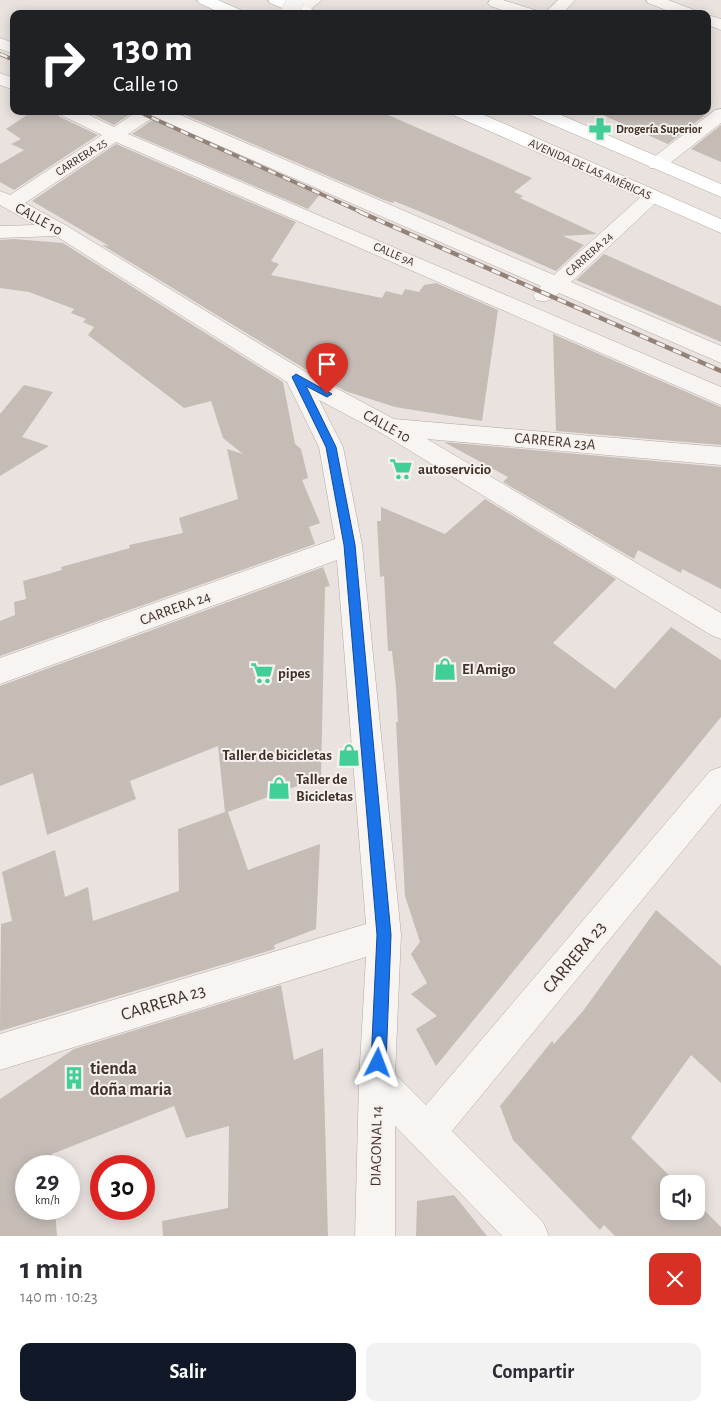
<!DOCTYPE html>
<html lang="es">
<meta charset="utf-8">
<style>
:root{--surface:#fff;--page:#f2f2f3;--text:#2b2b33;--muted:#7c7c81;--accent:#111827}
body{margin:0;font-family:"Alegreya Sans",sans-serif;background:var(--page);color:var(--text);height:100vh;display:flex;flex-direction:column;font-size:19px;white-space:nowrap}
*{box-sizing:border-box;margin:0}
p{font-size:16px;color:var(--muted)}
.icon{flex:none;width:28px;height:28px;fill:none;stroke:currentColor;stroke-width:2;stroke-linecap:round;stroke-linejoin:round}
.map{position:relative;height:1236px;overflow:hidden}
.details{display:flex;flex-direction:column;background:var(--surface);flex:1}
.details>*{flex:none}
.hud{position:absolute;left:10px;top:10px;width:701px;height:105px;border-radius:10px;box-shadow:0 2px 12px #0003;background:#202124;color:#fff;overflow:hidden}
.controls{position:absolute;left:660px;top:1175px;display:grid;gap:10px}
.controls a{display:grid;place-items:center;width:45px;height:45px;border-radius:10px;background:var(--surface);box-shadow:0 2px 12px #0003;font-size:25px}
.speed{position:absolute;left:15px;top:1155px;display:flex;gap:10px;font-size:25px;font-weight:700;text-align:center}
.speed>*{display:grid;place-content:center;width:65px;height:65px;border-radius:50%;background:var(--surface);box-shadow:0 2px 12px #0003;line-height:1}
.speed small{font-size:12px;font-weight:400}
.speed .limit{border:8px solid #d22;background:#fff;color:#111}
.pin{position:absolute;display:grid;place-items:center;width:42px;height:42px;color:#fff;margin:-51px -21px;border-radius:50% 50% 50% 0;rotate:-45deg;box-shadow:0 0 5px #0007}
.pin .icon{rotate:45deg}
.me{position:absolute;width:55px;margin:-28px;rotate:3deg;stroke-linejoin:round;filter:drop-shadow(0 0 4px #0008)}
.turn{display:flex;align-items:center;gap:18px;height:105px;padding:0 20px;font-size:22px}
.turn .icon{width:65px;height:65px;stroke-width:2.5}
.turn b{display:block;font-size:35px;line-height:42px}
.round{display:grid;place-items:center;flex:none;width:52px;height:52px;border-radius:10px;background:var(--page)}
.overview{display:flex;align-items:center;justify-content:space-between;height:85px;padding:0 20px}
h1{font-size:30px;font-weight:600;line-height:38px}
.primary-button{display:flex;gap:10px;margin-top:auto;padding:10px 20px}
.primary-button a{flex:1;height:58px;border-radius:10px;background:var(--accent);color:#fff;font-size:20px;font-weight:600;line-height:58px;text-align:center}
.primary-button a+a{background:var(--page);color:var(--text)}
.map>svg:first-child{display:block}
.building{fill:#c5bcb6}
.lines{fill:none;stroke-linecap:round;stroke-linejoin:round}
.minor-casing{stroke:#b3a9a4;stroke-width:1}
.major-casing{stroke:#b4a69e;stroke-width:1}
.minor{fill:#f7f4f2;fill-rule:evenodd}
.major{fill:#fff;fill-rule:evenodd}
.rail-far1-casing{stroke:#928278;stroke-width:4}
.rail-casing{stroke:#928278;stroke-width:4.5}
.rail-far1{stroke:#f6f1ef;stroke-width:2.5;stroke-dasharray:8;stroke-linecap:butt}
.rail{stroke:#f6f1ef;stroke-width:3;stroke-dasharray:9;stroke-linecap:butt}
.minor-bridge-casing{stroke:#b3a9a4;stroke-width:18;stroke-linecap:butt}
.minor-bridge{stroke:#f7f4f2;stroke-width:18}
.route{fill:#1a73e8;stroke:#114b97}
.labels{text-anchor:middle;stroke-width:4;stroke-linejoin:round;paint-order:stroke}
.far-poi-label{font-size:12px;font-weight:bold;fill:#403128;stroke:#f6f1ef;text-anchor:start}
.far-street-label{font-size:12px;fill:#403128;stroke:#f6f1ef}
.street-label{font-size:15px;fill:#403128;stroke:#f6f1ef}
.poi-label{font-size:15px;font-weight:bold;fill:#403128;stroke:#f6f1ef;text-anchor:start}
.near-street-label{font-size:18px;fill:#403128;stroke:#f6f1ef}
.near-poi-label{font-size:18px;font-weight:bold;fill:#403128;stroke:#f6f1ef;text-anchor:start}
</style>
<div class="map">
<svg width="721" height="1236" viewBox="0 0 721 1236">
<rect width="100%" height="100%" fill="#e9e2df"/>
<g class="building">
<polygon points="33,111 56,111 60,117 98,135 14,190 0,182 0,164 24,150 11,144 21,139 6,129"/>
<polygon points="86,111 134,111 114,125"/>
<polygon points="176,111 379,111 532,178 514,192 523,196 520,198 597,234 563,236 584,245 556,271 445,222 394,201 393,203 384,200"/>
<polygon points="594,111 710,111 668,144"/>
<polygon points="154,119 322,192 308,209 132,134"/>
<polygon points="721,125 721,162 691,149"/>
<polygon points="116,144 296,222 271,261 279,264 271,275 382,298 386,291 402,295 405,289 419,292 424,285 436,283 498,310 482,421 395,407 345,391 305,369 102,245 109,246 32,201"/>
<polygon points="14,239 63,243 283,382 295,444 301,449 308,478 302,480 320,523 309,527 315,544 0,656 0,621 15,615 14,602 26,599 23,581 62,570 61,567 130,548 129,545 183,533 179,518 238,499 227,449 243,454 223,438 211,401 184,408 88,335 94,327 83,322 86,319 71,313 74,309 29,292 0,288 0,240"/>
<polygon points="604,254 721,306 721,342 576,280"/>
<polygon points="553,334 721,407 721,445 556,431"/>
<polygon points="24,385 53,392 22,437 49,446 0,476 0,414"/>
<polygon points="444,442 721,467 721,589 682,569 681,573 638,550 634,559 503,482 508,477"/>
<polygon points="485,499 616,579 553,643 615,689 671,627 721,660 721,717 436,1066 416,1029 437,1016 411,994 427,983 411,954 420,942 405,896 396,722 398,722 396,688 392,651 388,651 384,576 380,577 377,521 381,521 381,507 445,534"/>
<polygon points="323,567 330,586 325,587 321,777 228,812 248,870 320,844 316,929 274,945 275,949 0,1031 1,924 12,921 2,872 55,850 65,897 88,887 93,921 179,891 178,829 225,812 218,746 130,781 136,799 47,835 33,773 0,786 0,686"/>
<polygon points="656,910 721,966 721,1083 691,1055 631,1138 678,1184 669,1184 669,1211 696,1211 696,1202 721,1227 721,1236 615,1236 604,1225 600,1230 513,1140 500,1106 552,1041 554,1044 583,1011"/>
<polygon points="281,985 294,1060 323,1048 328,1236 163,1236 162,1221 228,1208 229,1126 186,1138 174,1106 52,1154 53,1166 26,1166 26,1209 55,1209 57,1236 0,1236 0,1099 74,1049"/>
<polygon points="454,1195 487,1236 416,1236 417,1201"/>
</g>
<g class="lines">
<defs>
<g id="minor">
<polygon points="304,0 322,0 305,14 286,14"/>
<polygon points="490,0 503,0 538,11 540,14 514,14 490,6 488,3"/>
<polygon points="558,0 575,0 562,14 544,14"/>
<polygon points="646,0 668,0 697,11 699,14 676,14 648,3"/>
<polygon points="708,15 721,19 721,30 708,25"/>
<polygon points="0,38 14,43 14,54 0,49"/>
<polygon points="0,73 14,78 14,90 0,85"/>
<polygon points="721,109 721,123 664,168 650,168 648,164 650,160 715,110"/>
<path d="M 58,111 L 81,111 L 114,127 L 138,111 L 171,111 L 554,275 L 645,193 L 659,193 L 662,197 L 571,282 L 721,346 L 721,363 L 559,293 C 551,300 547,303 536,300 L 533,295 L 541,286 L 154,117 L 128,134 L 721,387 L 721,405 L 116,142 L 25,203 L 67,226 L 304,371 L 394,419 L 721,447 L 721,465 L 427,439 L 721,613 L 721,639 L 711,635 L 381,433 L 319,400 L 343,447 L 362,545 L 401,935 L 395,1074 L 426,1105 L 710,771 L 721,767 L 721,804 L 452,1131 L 543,1222 L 549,1236 L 502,1236 L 395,1126 L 395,1236 L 355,1236 L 359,1081 L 366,957 L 0,1070 L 0,1034 L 366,924 L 337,560 L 0,684 L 0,658 L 335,539 L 319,447 L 287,382 L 56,236 L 0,238 L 0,226 L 35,225 L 0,205 L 0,191 L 10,195 L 102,135 L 61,115 Z"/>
</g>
<g id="major">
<polygon points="197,0 218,0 243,11 245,14 223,14 199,3"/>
<polygon points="268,0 290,0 316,11 318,14 296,14 270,3"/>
<polygon points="450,111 475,111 721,219 721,233 453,115"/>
<polygon points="527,111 552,111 721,184 721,197 530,115"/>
</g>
</defs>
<use href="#minor" class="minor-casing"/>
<use href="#major" class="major-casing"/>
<use href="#minor" class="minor"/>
<use href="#major" class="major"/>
<defs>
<g id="rail-far1">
<polyline points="0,54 14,60"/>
<polyline points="137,111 363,213"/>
</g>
<polyline id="rail" points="360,212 721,371"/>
</defs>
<use href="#rail-far1" class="rail-far1-casing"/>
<use href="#rail" class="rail-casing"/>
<use href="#rail-far1" class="rail-far1"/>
<use href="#rail" class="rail"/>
<defs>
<polyline id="minor-bridge" points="289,14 296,0"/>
</defs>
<use href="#minor-bridge" class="minor-bridge-casing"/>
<use href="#minor-bridge" class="minor-bridge"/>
</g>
<polygon class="route" points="296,374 332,394 327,397 306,386 336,447 355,545 391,935 386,1063 383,1068 378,1070 373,1068 371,1063 377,935 344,545 326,447 292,377"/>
<defs>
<symbol id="pharmacy-bare" viewBox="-9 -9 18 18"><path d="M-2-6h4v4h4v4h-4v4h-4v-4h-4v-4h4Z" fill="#42cf97" stroke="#f6f1ef" stroke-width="2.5" paint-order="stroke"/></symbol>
<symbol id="supermarket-bare" viewBox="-9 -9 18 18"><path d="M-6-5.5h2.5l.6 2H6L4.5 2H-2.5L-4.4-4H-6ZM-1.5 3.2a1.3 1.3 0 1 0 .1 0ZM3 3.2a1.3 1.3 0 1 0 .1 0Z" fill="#42cf97" stroke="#f6f1ef" stroke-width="2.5" paint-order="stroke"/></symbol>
<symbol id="shop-bare" viewBox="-9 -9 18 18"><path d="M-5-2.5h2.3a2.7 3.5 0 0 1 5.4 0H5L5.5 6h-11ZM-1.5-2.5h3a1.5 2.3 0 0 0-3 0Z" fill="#42cf97" stroke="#f6f1ef" stroke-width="2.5" paint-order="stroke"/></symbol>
<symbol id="building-bare" viewBox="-9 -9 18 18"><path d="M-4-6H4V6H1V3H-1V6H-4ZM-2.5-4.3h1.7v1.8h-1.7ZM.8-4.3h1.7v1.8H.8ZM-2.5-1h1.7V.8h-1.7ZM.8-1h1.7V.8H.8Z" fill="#42cf97" stroke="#f6f1ef" stroke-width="2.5" paint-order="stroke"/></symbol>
</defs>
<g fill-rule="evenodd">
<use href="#pharmacy-bare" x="584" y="113" width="32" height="32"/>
<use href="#supermarket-bare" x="385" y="453" width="32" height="32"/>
<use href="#shop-bare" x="429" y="653" width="32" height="32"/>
<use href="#supermarket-bare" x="246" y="657" width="32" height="32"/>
<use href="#shop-bare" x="333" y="739" width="32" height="32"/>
<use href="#shop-bare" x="263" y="772" width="32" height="32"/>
<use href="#building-bare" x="58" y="1062" width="32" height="32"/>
</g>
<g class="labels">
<g class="far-poi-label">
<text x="616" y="133">Drogería Superior</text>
</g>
<g class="far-street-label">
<text transform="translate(81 157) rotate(-33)" y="4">CARRERA 25</text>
<text transform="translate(590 169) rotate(24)" y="4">AVENIDA DE LAS AMÉRICAS</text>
<text transform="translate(394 254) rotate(23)" y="4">CALLE 9A</text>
<text transform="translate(589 254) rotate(-42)" y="4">CARRERA 24</text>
</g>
<g class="street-label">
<text transform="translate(39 219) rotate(29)" y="5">CALLE 10</text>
<text transform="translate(387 426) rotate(29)" y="5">CALLE 10</text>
<text transform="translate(555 441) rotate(5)" y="5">CARRERA 23A</text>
<text transform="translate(175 608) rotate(-20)" y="5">CARRERA 24</text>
<text transform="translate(376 1146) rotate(-89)" y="5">DIAGONAL 14</text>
</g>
<g class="poi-label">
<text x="418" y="474">autoservicio</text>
<text x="462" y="674">El Amigo</text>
<text x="278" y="678">pipes</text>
<text x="332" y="760" text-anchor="end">Taller de bicicletas</text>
<text x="296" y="784">Taller de<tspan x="296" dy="17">Bicicletas</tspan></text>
</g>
<g class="near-street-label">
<text transform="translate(574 957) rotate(-50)" y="6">CARRERA 23</text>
<text transform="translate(163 1002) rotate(-17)" y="6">CARRERA 23</text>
</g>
<g class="near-poi-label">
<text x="90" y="1074">tienda<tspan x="90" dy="21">doña maria</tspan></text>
</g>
</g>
</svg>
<div class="controls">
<a><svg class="icon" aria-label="sound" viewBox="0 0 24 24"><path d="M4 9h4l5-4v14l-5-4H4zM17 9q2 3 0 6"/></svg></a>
</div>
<div class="speed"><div>29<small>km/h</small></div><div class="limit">30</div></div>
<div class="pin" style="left:327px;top:394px;background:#d93025"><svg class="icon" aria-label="arrive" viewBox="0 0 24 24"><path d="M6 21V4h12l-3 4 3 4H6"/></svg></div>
<svg class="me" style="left:378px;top:1063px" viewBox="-20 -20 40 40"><path d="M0-17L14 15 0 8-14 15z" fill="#1a73e8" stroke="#fff" stroke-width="4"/></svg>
<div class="hud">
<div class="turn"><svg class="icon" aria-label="right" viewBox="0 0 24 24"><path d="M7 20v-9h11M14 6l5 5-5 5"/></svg><div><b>130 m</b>Calle 10</div></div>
</div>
</div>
<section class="details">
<div class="overview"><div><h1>1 min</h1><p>140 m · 10:23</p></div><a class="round" style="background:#d93025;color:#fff"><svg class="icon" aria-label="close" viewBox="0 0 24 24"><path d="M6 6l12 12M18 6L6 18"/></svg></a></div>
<div class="primary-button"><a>Salir</a><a>Compartir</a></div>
</section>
